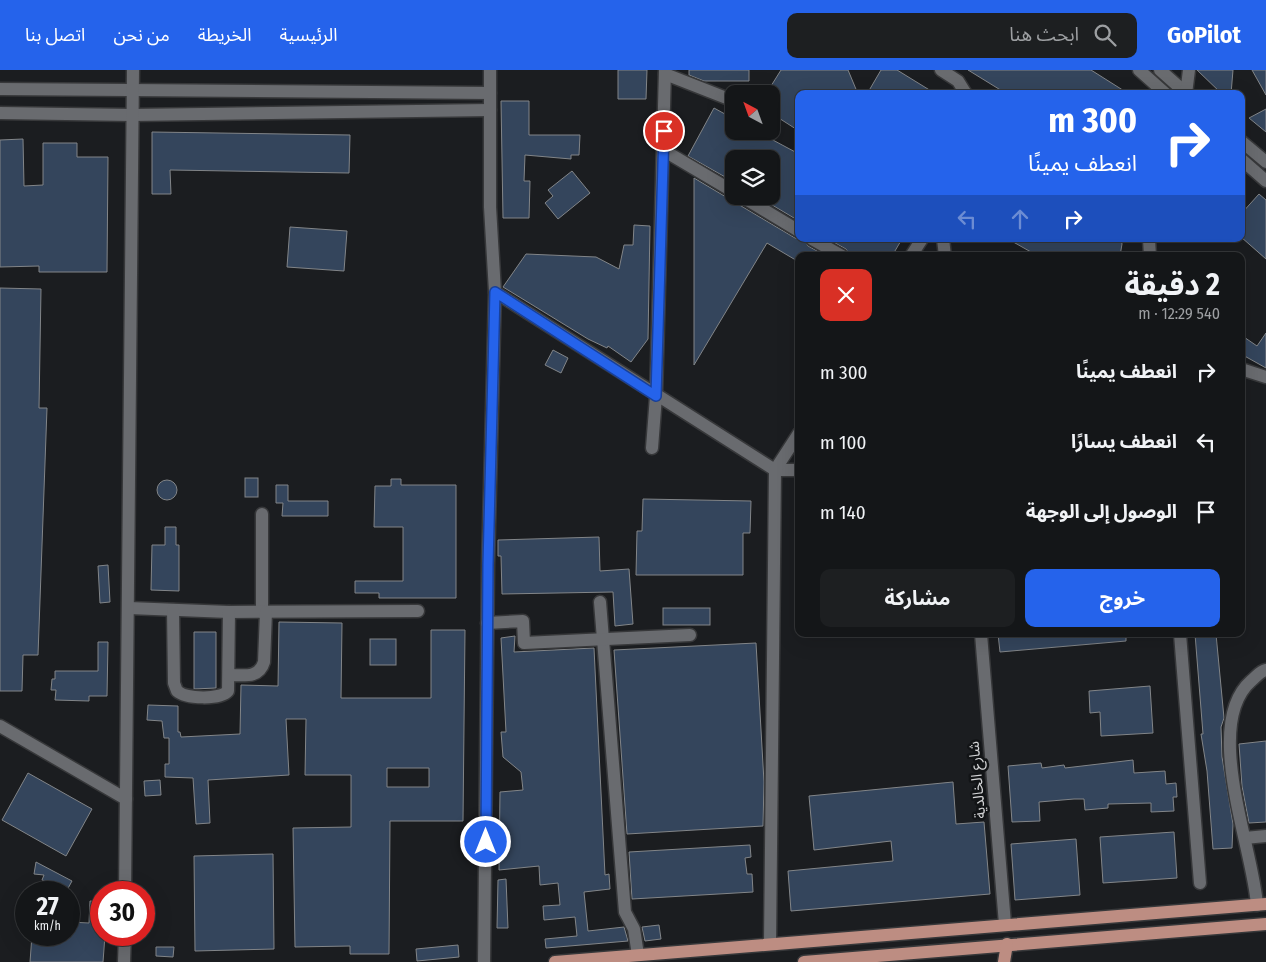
<!DOCTYPE html>
<html lang="ar">
<meta charset="utf-8">
<style>
:root{--surface:#141618;--page:#1d1f21;--text:#f1f3f6;--muted:#9d9fa2;--line:#333537;--accent:#2563eb}
body{margin:0;font-family:"Fira Sans Condensed","Noto Sans Arabic",sans-serif;background:var(--page);color:var(--text);direction:rtl;height:100vh;display:flex;flex-direction:column;font-size:19px;white-space:nowrap}
*{box-sizing:border-box;margin:0}
p{font-size:16px;color:var(--muted)}
.icon{flex:none;width:28px;height:28px;fill:none;stroke:currentColor;stroke-width:2;stroke-linecap:round;stroke-linejoin:round}
.map{position:relative;flex:1;overflow:hidden;direction:ltr}
.details{position:absolute;left:795px;top:182px;width:450px;height:385px;display:flex;flex-direction:column;background:var(--surface);border-radius:10px;box-shadow:0 5px 20px #0002,0 0 0 1px var(--line);direction:rtl}
.details>*{flex:none}
.hud{position:absolute;left:795px;top:20px;width:450px;height:152px;border-radius:10px;box-shadow:0 5px 20px #0002,0 0 0 1px var(--line);direction:rtl;background:#2563eb;color:#fff;overflow:hidden}
.needle{width:32px;rotate:319deg}
.controls{position:absolute;left:725px;top:15px;display:grid;gap:10px}
.controls a{display:grid;place-items:center;width:55px;height:55px;border-radius:10px;background:var(--surface);box-shadow:0 5px 20px #0002,0 0 0 1px var(--line);font-size:25px}
.speed{position:absolute;left:15px;top:811px;display:flex;gap:10px;font-size:25px;font-weight:700;text-align:center}
.speed>*{display:grid;place-content:center;width:65px;height:65px;border-radius:50%;background:var(--surface);box-shadow:0 5px 20px #0002,0 0 0 1px var(--line);line-height:1}
.speed small{font-size:12px;font-weight:400}
.speed .limit{border:8px solid #d22;background:#fff;color:#111}
.pin{position:absolute;display:grid;place-items:center;width:42px;height:42px;color:#fff;margin:-21px;border:2px solid #fff;border-radius:50%;box-shadow:0 1px 5px #0007}
.me{position:absolute;width:55px;margin:-28px;rotate:0deg;stroke-linejoin:round;filter:drop-shadow(0 0 4px #0008)}
.turn{display:flex;align-items:center;gap:18px;height:105px;padding:0 25px;font-size:22px}
.turn .icon{width:65px;height:65px;stroke-width:2.5}
.turn b{display:block;font-size:35px;line-height:42px}
.lanes{display:flex;align-items:center;height:48px;padding:0 25px;background:#0003;justify-content:center;gap:25px;direction:ltr}
.lanes .off{opacity:.35}
.round{display:grid;place-items:center;flex:none;width:52px;height:52px;border-radius:10px;background:var(--page)}
.head{display:flex;align-items:center;justify-content:space-between;height:85px;padding:0 25px}
h1{font-size:30px;font-weight:700;line-height:38px}
.action{display:flex;gap:10px;margin-top:auto;padding:10px 25px}
.action a{flex:1;height:58px;border-radius:10px;background:var(--accent);color:#fff;font-size:20px;font-weight:700;line-height:58px;text-align:center}
.action a+a{background:var(--page);color:var(--text)}
ul{padding:0;list-style:none}
li{display:flex;align-items:center;gap:15px;height:70px;padding:0 25px}
li div{flex:1}
li b{display:block;font-size:19px}
li em{font-style:normal}
header{display:flex;align-items:center;gap:30px;box-sizing:border-box;height:70px;padding:0 25px;background:var(--accent);color:#fff}
header strong{font-size:24px}
nav{display:flex;gap:28px;margin-inline-start:auto;font-size:18px}
.search{width:350px;height:45px;background:var(--page);display:flex;align-items:center;gap:12px;box-sizing:border-box;padding:0 18px;border-radius:10px;color:var(--muted);font-size:19px}
.map>svg:first-child{display:block}
.building{fill:#34455c;stroke:#828588;fill-rule:evenodd}
.lines{fill:none;stroke-linecap:round;stroke-linejoin:round}
.minor-casing{stroke:#37383a;stroke-width:15}
.major-casing{stroke:#37383a;stroke-width:15}
.minor{stroke:#696b6f;stroke-width:12}
.major{stroke:#bd8d82;stroke-width:12}
.route-casing{stroke:#184099;stroke-width:12}
.route{stroke:#2563eb;stroke-width:9}
.labels{text-anchor:middle;stroke-width:5;stroke-linejoin:round;paint-order:stroke}
.street-label{font-size:15px;fill:#d3d4d6;stroke:#121416}
</style>
<header>
<strong>GoPilot</strong>
<div class="search"><svg class="icon" aria-label="search" viewBox="0 0 24 24"><circle cx="10" cy="10" r="6"/><path d="M15 15l6 6"/></svg>ابحث هنا</div>
<nav><a>الرئيسية</a><a>الخريطة</a><a>من نحن</a><a>اتصل بنا</a></nav>
</header>
<div class="map">
<svg width="1266" height="892" viewBox="0 0 1266 892">
<rect width="100%" height="100%" fill="#1b1d20"/>
<g class="building">
<polygon points="618,0 647,0 646,29 618,29"/>
<polygon points="689,0 749,0 749,11 704,11 689,5"/>
<polygon points="781,0 848,0 858,24 799,24 799,61 771,43 771,24 766,24"/>
<polygon points="881,0 897,0 936,24 867,24"/>
<polygon points="968,0 1091,0 1129,24 1007,24"/>
<polygon points="1197,0 1233,0 1231,24 1222,24"/>
<polygon points="1252,0 1266,0 1266,25"/>
<polygon points="501,31 529,31 529,65 580,65 579,85 571,85 571,89 525,85 524,111 530,111 529,148 503,148"/>
<polygon points="714,38 734,49 734,61 756,61 799,84 799,151 757,126 771,126 771,89 734,89 734,112 688,86"/>
<polygon points="1266,39 1266,62 1249,48"/>
<polygon points="152,62 350,65 349,103 170,100 171,124 152,124"/>
<polygon points="23,69 24,116 43,115 43,73 77,73 77,87 108,87 107,202 39,202 39,196 0,197 0,70"/>
<polygon points="572,101 590,123 558,149 545,133 553,126 548,120"/>
<polygon points="694,108 795,168 804,169 808,176 826,186 799,186 799,192 767,173 694,295"/>
<polygon points="1259,124 1266,130 1266,189 1241,167 1241,144"/>
<polygon points="634,155 650,156 648,269 631,292 608,276 607,278 588,269 503,217 526,184 596,187 619,199 624,175 633,175"/>
<polygon points="290,157 347,161 344,201 287,197"/>
<polygon points="828,169 902,169 892,186 850,186 846,179"/>
<polygon points="1008,169 1121,169 1122,174 1120,186 1038,186"/>
<polygon points="0,218 41,219 39,338 47,338 38,585 23,585 22,621 0,621"/>
<polygon points="1266,263 1266,298 1241,284 1241,265 1257,276"/>
<polygon points="553,280 568,288 561,303 545,295"/>
<rect x="245" y="408" width="13" height="19"/>
<polygon points="391,409 401,409 401,415 456,415 456,528 379,528 379,523 355,523 355,511 403,511 403,457 374,457 375,416 391,416"/>
<circle cx="167" cy="420" r="10"/>
<polygon points="276,415 288,415 288,431 328,431 328,446 282,446 283,433 276,433"/>
<polygon points="643,429 751,431 750,463 743,463 743,505 636,505 637,461 642,461"/>
<polygon points="165,457 176,457 176,475 179,475 179,521 151,520 152,475 165,475"/>
<polygon points="599,467 600,501 629,499 633,554 615,556 613,522 502,524 501,486 498,486 498,470"/>
<polygon points="108,495 110,532 100,533 98,496"/>
<rect x="663" y="538" width="47" height="17"/>
<path d="M 279,552 L 342,553 L 341,628 L 431,628 L 431,560 L 465,560 L 463,751 L 390,751 L 389,884 L 350,884 L 350,876 L 295,877 L 293,758 L 351,757 L 351,705 L 305,705 L 306,649 L 286,649 L 289,705 L 208,710 L 210,753 L 196,754 L 193,708 L 165,707 L 165,694 L 169,694 L 169,668 L 164,668 L 162,651 L 147,650 L 148,635 L 178,636 L 178,662 L 180,662 L 181,667 L 240,664 L 241,615 L 278,616 ZM 387,698 L 429,698 L 429,717 L 387,717 Z"/>
<polygon points="194,562 216,562 216,618 194,619"/>
<polygon points="998,564 1126,564 1126,571 1000,582"/>
<polygon points="1195,564 1216,564 1224,648 1221,657 1222,687 1233,754 1232,778 1213,779 1207,701 1201,664 1203,664"/>
<polygon points="515,566 514,582 594,578 605,805 609,804 610,819 584,822 588,861 624,857 628,871 546,878 545,869 577,866 575,847 544,850 543,836 560,835 558,813 540,815 539,796 499,800 500,722 523,720 521,702 503,687 501,662 506,662 501,568"/>
<rect x="370" y="569" width="26" height="26"/>
<polygon points="98,572 108,572 107,626 89,626 89,631 55,630 56,620 51,620 52,609 55,609 55,601 98,601"/>
<polygon points="756,573 764,712 763,756 627,764 614,580"/>
<polygon points="1150,616 1153,663 1101,666 1100,642 1090,643 1089,621"/>
<polygon points="1266,671 1266,752 1249,753 1242,716 1239,674"/>
<polygon points="1133,690 1134,703 1165,701 1166,714 1176,713 1177,727 1173,727 1174,741 1151,742 1151,733 1108,734 1108,738 1085,740 1084,729 1074,729 1039,732 1040,751 1012,752 1008,696 1041,693 1042,698 1064,695 1065,698"/>
<polygon points="28,703 92,739 66,786 2,750"/>
<polygon points="160,710 161,725 145,726 144,711"/>
<polygon points="953,712 956,754 984,752 990,824 791,841 788,801 893,791 891,771 814,780 809,726"/>
<polygon points="1174,762 1177,808 1103,813 1100,767"/>
<polygon points="1076,769 1080,825 1015,830 1011,774"/>
<polygon points="750,775 751,787 745,788 747,804 752,804 753,822 632,829 629,782"/>
<polygon points="273,784 274,879 195,881 194,786"/>
<polygon points="36,792 72,811 66,822 42,810 44,805 34,804"/>
<polygon points="506,809 508,858 497,858 498,810"/>
<polygon points="90,831 101,832 100,854 101,865 105,865 103,892 30,892 32,865 69,865 69,852 89,853"/>
<polygon points="659,855 661,869 645,871 642,857"/>
<polygon points="458,875 459,887 417,891 416,879"/>
<polygon points="156,877 174,877 173,887 156,886"/>
</g>
<g class="lines">
<defs>
<g id="minor">
<polyline points="941,0 958,11 966,24"/>
<polyline points="1139,0 1166,24"/>
<polyline points="1160,0 1187,24"/>
<polyline points="665,4 734,31"/>
<polyline points="0,19 490,23"/>
<polyline points="1186,24 1189,0"/>
<polyline points="0,43 132,45 490,40"/>
<polyline points="1241,71 1266,92"/>
<polyline points="663,80 734,122"/>
<polyline points="1241,89 1266,111"/>
<polyline points="741,126 799,161"/>
<polyline points="812,169 842,186"/>
<polyline points="943,169 945,186"/>
<polyline points="1149,169 1150,186"/>
<polyline points="911,186 922,169"/>
<polyline points="495,222 775,400 799,400"/>
<polyline points="1241,299 1266,307"/>
<polyline points="652,378 656,326 665,0"/>
<polyline points="262,444 262,542"/>
<polyline points="600,532 625,842 634,859 638,885"/>
<polyline points="129,538 229,542 418,541"/>
<path d="M 173,540 L 174,613 L 177,621 C 186,629 220,630 228,621 L 229,542"/>
<polyline points="487,553 523,551 524,573 690,565"/>
<polyline points="981,564 1005,854"/>
<polyline points="1180,564 1200,813"/>
<path d="M 229,605 C 243,605 259,609 264,592 L 266,542"/>
<polyline points="0,656 126,729"/>
<polyline points="1245,768 1266,766"/>
<polyline points="125,822 133,0"/>
<path d="M 1257,835 C 1253,778 1202,654 1251,611 C 1256,607 1260,601 1266,600"/>
<polyline points="770,873 775,400 799,363"/>
<polyline points="124,892 125,865"/>
<polyline points="484,892 488,495 495,222 490,137 490,0"/>
</g>
<g id="major">
<polyline points="555,892 1266,834"/>
<polyline points="804,892 1266,854"/>
<polyline points="1004,892 1007,874"/>
</g>
</defs>
<use href="#minor" class="minor-casing"/>
<use href="#major" class="major-casing"/>
<use href="#minor" class="minor"/>
<use href="#major" class="major"/>
</g>
<g class="lines">
<defs>
<polyline id="route" points="486,772 488,495 495,222 656,326 664,61"/>
</defs>
<use href="#route" class="route-casing"/>
<use href="#route" class="route"/>
</g>
<g class="labels">
<g class="street-label">
<text transform="translate(977 710) rotate(-95)" y="5">شارع الخالدية</text>
</g>
</g>
</svg>
<div class="controls">
<a><svg class="needle" viewBox="-14 -14 28 28"><path d="M0-13l5 13h-10z" fill="#e53935"/><path d="M0 13l5-13h-10z" fill="#9d9fa2"/></svg></a>
<a><svg class="icon" aria-label="layers" viewBox="0 0 24 24"><path d="M12 4l9 5-9 5-9-5zM3 14l9 5 9-5"/></svg></a>
</div>
<div class="speed"><div>27<small>km/h</small></div><div class="limit">30</div></div>
<div class="pin" style="left:664px;top:61px;background:#d93025"><svg class="icon" aria-label="arrive" viewBox="0 0 24 24"><path d="M6 21V4h12l-3 4 3 4H6"/></svg></div>
<svg class="me" style="left:486px;top:772px" viewBox="-20 -20 40 40"><circle r="17" fill="#2563eb" stroke="#fff" stroke-width="3"/><path d="M0-11L8 9 0 5-8 9z" fill="#fff"/></svg>
<div class="hud">
<div class="turn"><svg class="icon" aria-label="right" viewBox="0 0 24 24"><path d="M7 20v-9h11M14 6l5 5-5 5"/></svg><div><b>300 m</b>انعطف يمينًا</div></div>
<div class="lanes"><svg class="icon off" aria-label="left" viewBox="0 0 24 24"><path d="M17 20v-9H6M10 6l-5 5 5 5"/></svg><svg class="icon off" aria-label="ahead" viewBox="0 0 24 24"><path d="M12 20V5M6 11l6-6 6 6"/></svg><svg class="icon" aria-label="right" viewBox="0 0 24 24"><path d="M7 20v-9h11M14 6l5 5-5 5"/></svg></div>
</div>
<section class="details">
<div class="head"><div><h1>2 دقيقة</h1><p>540 m · 12:29</p></div><a class="round" style="background:#d93025;color:#fff"><svg class="icon" aria-label="close" viewBox="0 0 24 24"><path d="M6 6l12 12M18 6L6 18"/></svg></a></div>
<ul>
<li><svg class="icon" aria-label="right" viewBox="0 0 24 24"><path d="M7 20v-9h11M14 6l5 5-5 5"/></svg><div><b>انعطف يمينًا</b></div><em>300 m</em></li>
<li><svg class="icon" aria-label="left" viewBox="0 0 24 24"><path d="M17 20v-9H6M10 6l-5 5 5 5"/></svg><div><b>انعطف يسارًا</b></div><em>100 m</em></li>
<li><svg class="icon" aria-label="arrive" viewBox="0 0 24 24"><path d="M6 21V4h12l-3 4 3 4H6"/></svg><div><b>الوصول إلى الوجهة</b></div><em>140 m</em></li>
</ul>
<div class="action"><a>خروج</a><a>مشاركة</a></div>
</section>
</div>
